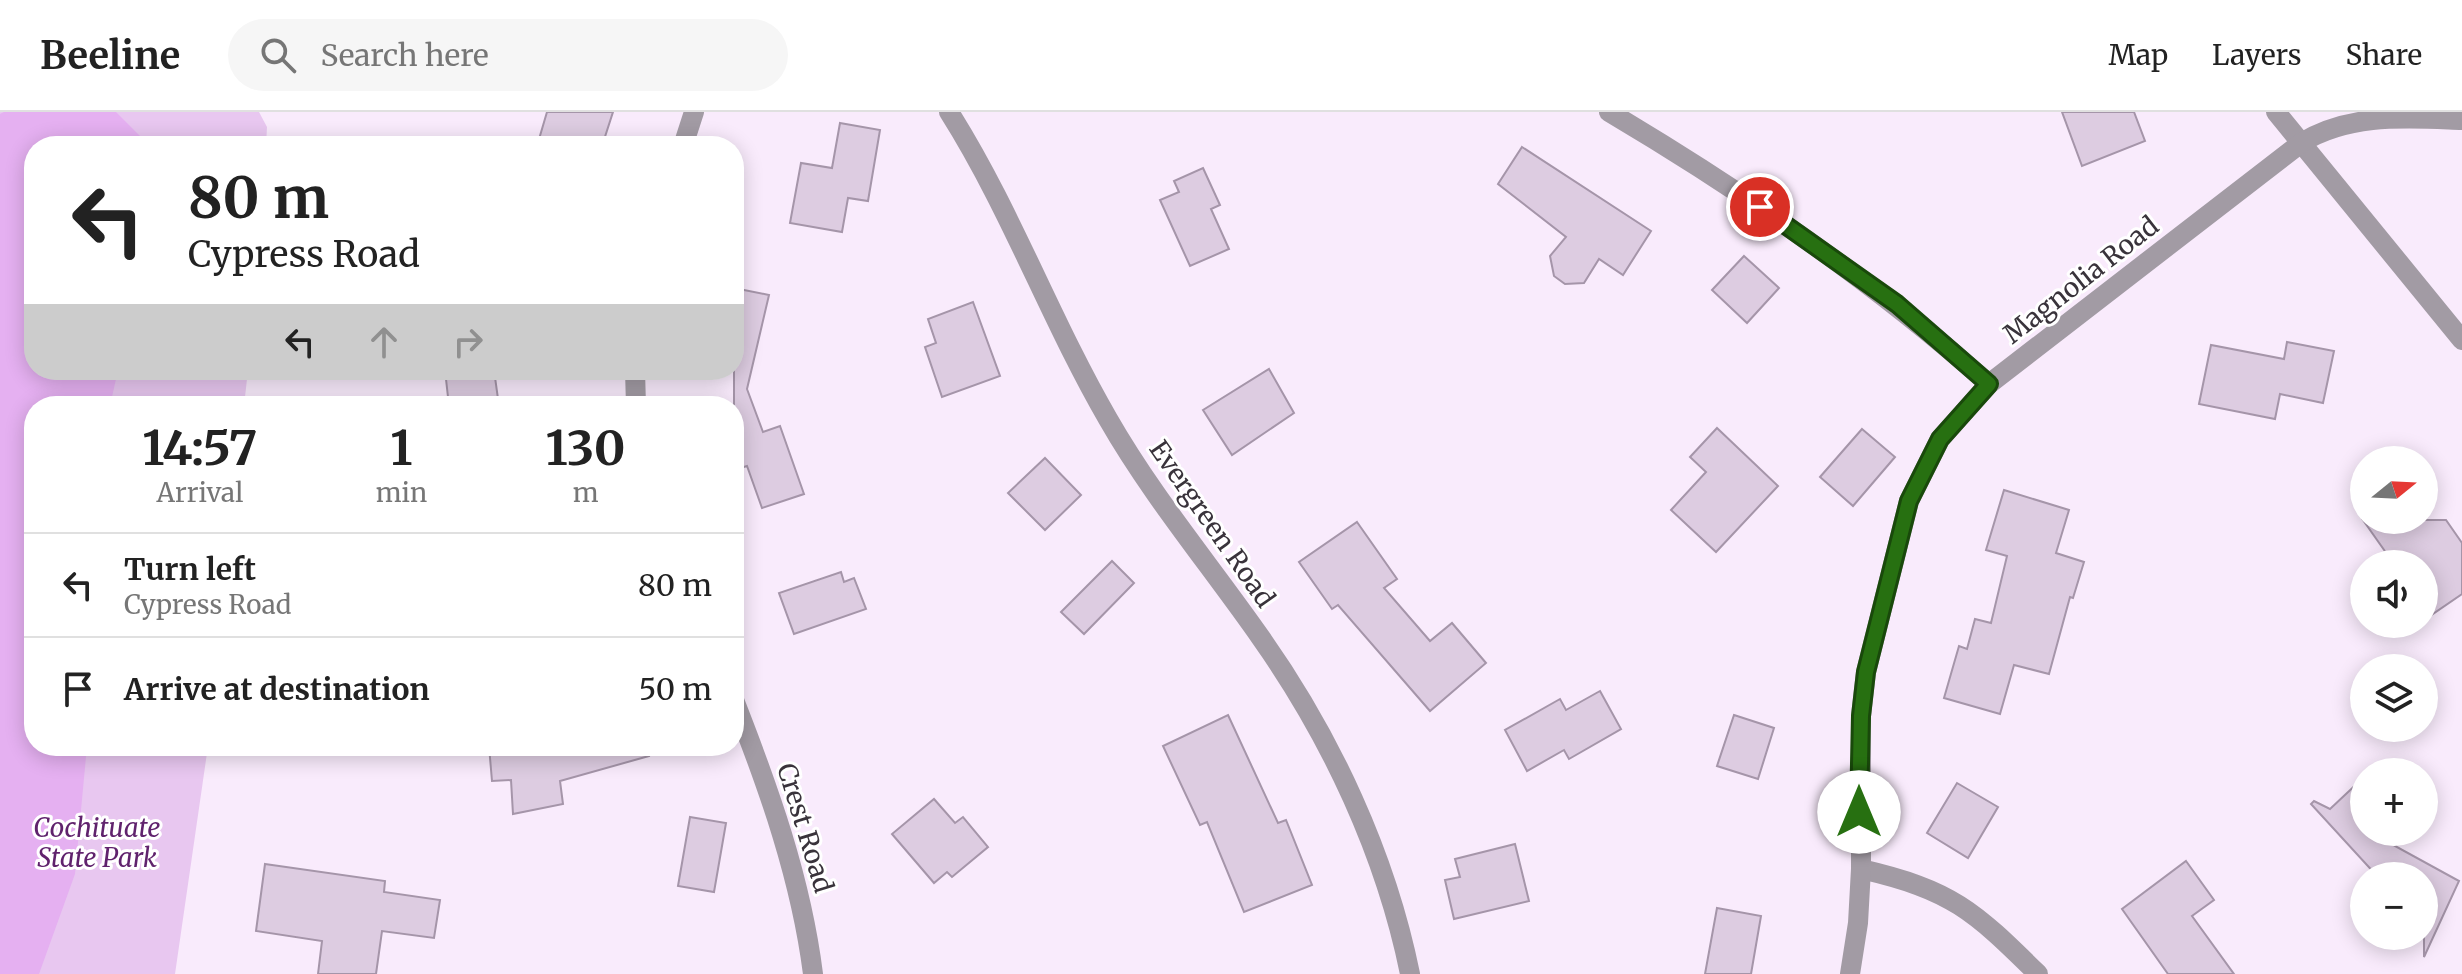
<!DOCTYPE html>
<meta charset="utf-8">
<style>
:root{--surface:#fff;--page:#f6f6f6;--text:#222;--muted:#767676;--line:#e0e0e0}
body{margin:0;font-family:Merriweather,serif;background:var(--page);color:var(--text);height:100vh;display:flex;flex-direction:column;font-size:30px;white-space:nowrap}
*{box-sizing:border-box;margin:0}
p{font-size:26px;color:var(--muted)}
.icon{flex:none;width:44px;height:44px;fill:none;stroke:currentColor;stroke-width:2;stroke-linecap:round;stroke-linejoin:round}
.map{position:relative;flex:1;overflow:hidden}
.drawer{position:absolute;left:24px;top:284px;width:720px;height:360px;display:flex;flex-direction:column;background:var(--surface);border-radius:32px;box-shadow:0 4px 20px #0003}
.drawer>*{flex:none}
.banner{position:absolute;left:24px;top:24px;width:720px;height:244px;border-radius:32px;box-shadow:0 4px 20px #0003;background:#fff;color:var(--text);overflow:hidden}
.needle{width:52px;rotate:72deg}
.tools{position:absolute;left:2350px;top:334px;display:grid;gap:16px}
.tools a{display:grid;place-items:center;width:88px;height:88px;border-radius:50%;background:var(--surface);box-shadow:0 4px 20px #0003;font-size:40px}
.pin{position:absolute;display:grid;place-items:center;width:68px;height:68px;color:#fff;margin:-34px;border:4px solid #fff;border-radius:50%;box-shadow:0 2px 8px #0007}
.me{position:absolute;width:88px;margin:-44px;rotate:0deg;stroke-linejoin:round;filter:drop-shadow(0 0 6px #0008)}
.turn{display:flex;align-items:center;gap:28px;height:168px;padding:0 32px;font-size:36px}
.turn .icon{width:104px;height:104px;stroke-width:2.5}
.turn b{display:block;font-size:56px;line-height:68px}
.lanes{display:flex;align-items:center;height:76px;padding:0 32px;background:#0003;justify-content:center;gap:40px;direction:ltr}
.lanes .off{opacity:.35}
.eta{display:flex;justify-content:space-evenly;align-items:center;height:136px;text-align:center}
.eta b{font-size:48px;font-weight:700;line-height:56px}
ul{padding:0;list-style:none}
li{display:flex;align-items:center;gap:24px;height:104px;padding:0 32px;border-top:2px solid var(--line)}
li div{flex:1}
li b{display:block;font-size:30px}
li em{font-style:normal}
header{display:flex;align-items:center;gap:48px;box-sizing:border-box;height:112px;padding:0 40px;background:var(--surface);border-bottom:2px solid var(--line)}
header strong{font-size:38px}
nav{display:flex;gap:44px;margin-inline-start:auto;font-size:28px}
.search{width:560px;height:72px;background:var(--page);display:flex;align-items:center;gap:20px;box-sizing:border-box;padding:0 28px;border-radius:44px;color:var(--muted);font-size:30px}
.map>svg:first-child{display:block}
.green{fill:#e8c7f0}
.water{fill:#e5b0f1}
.building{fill:#ddcce1;stroke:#a595a9;stroke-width:2}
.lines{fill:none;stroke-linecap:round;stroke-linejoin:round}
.minor{stroke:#a29ba4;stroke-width:20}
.route-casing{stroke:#19490b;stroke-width:20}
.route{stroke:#277011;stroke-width:14}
.labels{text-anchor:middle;stroke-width:6;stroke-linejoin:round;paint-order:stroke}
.street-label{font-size:26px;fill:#39333b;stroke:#fff}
.park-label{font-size:26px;font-style:italic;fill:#60226d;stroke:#fff}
</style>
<header>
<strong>Beeline</strong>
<div class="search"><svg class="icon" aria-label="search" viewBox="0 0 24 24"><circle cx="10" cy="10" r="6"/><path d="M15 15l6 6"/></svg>Search here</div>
<nav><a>Map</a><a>Layers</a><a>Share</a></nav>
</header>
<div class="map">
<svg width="2462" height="862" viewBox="0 0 2462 862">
<rect width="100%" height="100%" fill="#f9ebfc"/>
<polygon class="green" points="0,0 259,0 267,15 266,34 34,34 34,258 248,258 244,294 34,294 34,634 208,634 175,862 0,862"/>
<polygon class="water" points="4,0 116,0 144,28 145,34 34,34 34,258 118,258 110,294 34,294 34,634 87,634 75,762 39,862 0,862 0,2"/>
<g class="building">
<polygon points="547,0 613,0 602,34 537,34"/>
<polygon points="2062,0 2134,0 2145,29 2082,54"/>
<polygon points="840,11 880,18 868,89 848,86 842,120 790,111 801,51 832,56"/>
<polygon points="1522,35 1651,119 1623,163 1599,147 1584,171 1565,172 1554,164 1550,144 1566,125 1498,72"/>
<polygon points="1203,56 1220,93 1211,97 1229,137 1190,154 1160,88 1179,80 1174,69"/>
<polygon points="1744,144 1779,176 1747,211 1712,178"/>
<polygon points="734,176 769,183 747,277 763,320 780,314 804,382 762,396 747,354 734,358"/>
<polygon points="973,190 1000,264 942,285 925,235 936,231 928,207"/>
<polygon points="2287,230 2334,239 2323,291 2280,282 2275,307 2199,292 2211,233 2284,247"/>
<polygon points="1269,257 1294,301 1232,343 1203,298"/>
<polygon points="445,258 494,258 499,294 449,294"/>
<polygon points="1717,316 1778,374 1716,440 1671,398 1706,360 1690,345"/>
<polygon points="1862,317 1895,345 1853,394 1820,365"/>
<polygon points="1045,346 1081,383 1045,418 1008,381"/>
<polygon points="2004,378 2069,398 2056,441 2084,450 2073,486 2070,485 2049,562 2014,553 2000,602 1944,586 1959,534 1967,537 1975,507 1991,511 2007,444 1986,438"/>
<polygon points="2363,408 2446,408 2462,431 2462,482 2424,508 2424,452 2394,452"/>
<polygon points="1357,410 1397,467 1384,476 1430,529 1452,511 1486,551 1430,599 1338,493 1332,497 1299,450"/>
<polygon points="1112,449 1134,471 1084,522 1061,500"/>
<polygon points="841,460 844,470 854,466 866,497 794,522 779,481"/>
<polygon points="1600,579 1621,617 1569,647 1564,638 1527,659 1505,618 1560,587 1566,598"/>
<polygon points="1228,603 1278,711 1286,708 1312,773 1244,800 1207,710 1200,713 1163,634"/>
<polygon points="1734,603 1774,616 1758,667 1717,654"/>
<polygon points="489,634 647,634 649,644 560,669 563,692 513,702 511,668 492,669"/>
<polygon points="2364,665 2364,720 2409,720 2395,734 2459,769 2424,845 2424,764 2377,764 2311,692 2314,689 2330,697"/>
<polygon points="1957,671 1998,695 1968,746 1927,721"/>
<polygon points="934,687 955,711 963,705 988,735 952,765 947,760 934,771 892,722"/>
<polygon points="690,705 726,711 714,780 678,774"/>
<polygon points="1515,732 1529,789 1454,807 1445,768 1460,765 1455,747"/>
<polygon points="2186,749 2214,788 2192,804 2234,862 2168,862 2122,797"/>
<polygon points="265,752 385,769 384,780 440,788 434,826 382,819 376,862 318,862 322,829 256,819"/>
<polygon points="1717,796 1761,804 1751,862 1705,862"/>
</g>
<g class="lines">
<g class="minor">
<path d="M 949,0 C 1011,98 1050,207 1108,307 C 1152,384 1210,453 1261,526 C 1331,625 1386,743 1410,862"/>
<path d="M 1609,0 C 1744,80 1872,168 1989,272"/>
<polyline points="2276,0 2462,228"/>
<polyline points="683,34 694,0"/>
<polyline points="635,258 636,294"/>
<path d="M 734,588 C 769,677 801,767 813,862"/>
<path d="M 1861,757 C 1952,778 1973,798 2038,862"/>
<path d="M 1850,862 L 1858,811 L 1861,757 L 1861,604 L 1866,560 L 1909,389 L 1940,327 L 1989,272 L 2301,31 C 2350,1 2406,6 2462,8"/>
</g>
</g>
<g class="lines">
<defs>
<polyline id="route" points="1760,95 1897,192 1989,272 1940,327 1909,389 1866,560 1861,604 1859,700"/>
</defs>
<use href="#route" class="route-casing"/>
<use href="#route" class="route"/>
</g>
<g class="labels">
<g class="street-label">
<text transform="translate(2081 168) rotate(-38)" y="9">Magnolia Road</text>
<text transform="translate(1212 412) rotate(55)" y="9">Evergreen Road</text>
<text transform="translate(805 716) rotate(73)" y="9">Crest Road</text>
</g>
<g class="park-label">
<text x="97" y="725">Cochituate<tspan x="97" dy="30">State Park</tspan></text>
</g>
</g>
</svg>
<div class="tools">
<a><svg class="needle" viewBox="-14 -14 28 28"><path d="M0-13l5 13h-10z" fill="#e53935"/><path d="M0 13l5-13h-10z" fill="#767676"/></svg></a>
<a><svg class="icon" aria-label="sound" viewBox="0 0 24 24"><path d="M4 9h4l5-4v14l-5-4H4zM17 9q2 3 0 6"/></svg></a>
<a><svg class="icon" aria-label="layers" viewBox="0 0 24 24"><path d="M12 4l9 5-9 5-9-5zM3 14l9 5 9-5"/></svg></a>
<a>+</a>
<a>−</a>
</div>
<div class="pin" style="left:1760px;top:95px;background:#d93025"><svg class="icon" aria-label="arrive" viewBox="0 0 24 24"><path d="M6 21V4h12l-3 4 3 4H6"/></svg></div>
<svg class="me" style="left:1859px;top:700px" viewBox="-20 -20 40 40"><circle r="19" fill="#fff"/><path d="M0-13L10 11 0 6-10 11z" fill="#277011"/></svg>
<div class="banner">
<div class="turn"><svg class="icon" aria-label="left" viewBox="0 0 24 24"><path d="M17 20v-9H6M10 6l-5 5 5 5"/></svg><div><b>80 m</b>Cypress Road</div></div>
<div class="lanes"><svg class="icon" aria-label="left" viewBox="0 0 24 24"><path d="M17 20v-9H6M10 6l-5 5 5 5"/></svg><svg class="icon off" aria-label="ahead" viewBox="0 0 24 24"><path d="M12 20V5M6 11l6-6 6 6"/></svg><svg class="icon off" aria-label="right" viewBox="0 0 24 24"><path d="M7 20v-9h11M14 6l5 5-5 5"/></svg></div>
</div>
<section class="drawer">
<div class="eta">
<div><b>14:57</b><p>Arrival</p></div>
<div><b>1</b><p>min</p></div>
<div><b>130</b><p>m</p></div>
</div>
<ul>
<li><svg class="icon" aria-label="left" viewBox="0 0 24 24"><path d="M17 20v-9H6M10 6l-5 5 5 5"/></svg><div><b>Turn left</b><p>Cypress Road</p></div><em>80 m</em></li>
<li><svg class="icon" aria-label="arrive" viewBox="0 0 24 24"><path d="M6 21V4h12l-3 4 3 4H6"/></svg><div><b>Arrive at destination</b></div><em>50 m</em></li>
</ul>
</section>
</div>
